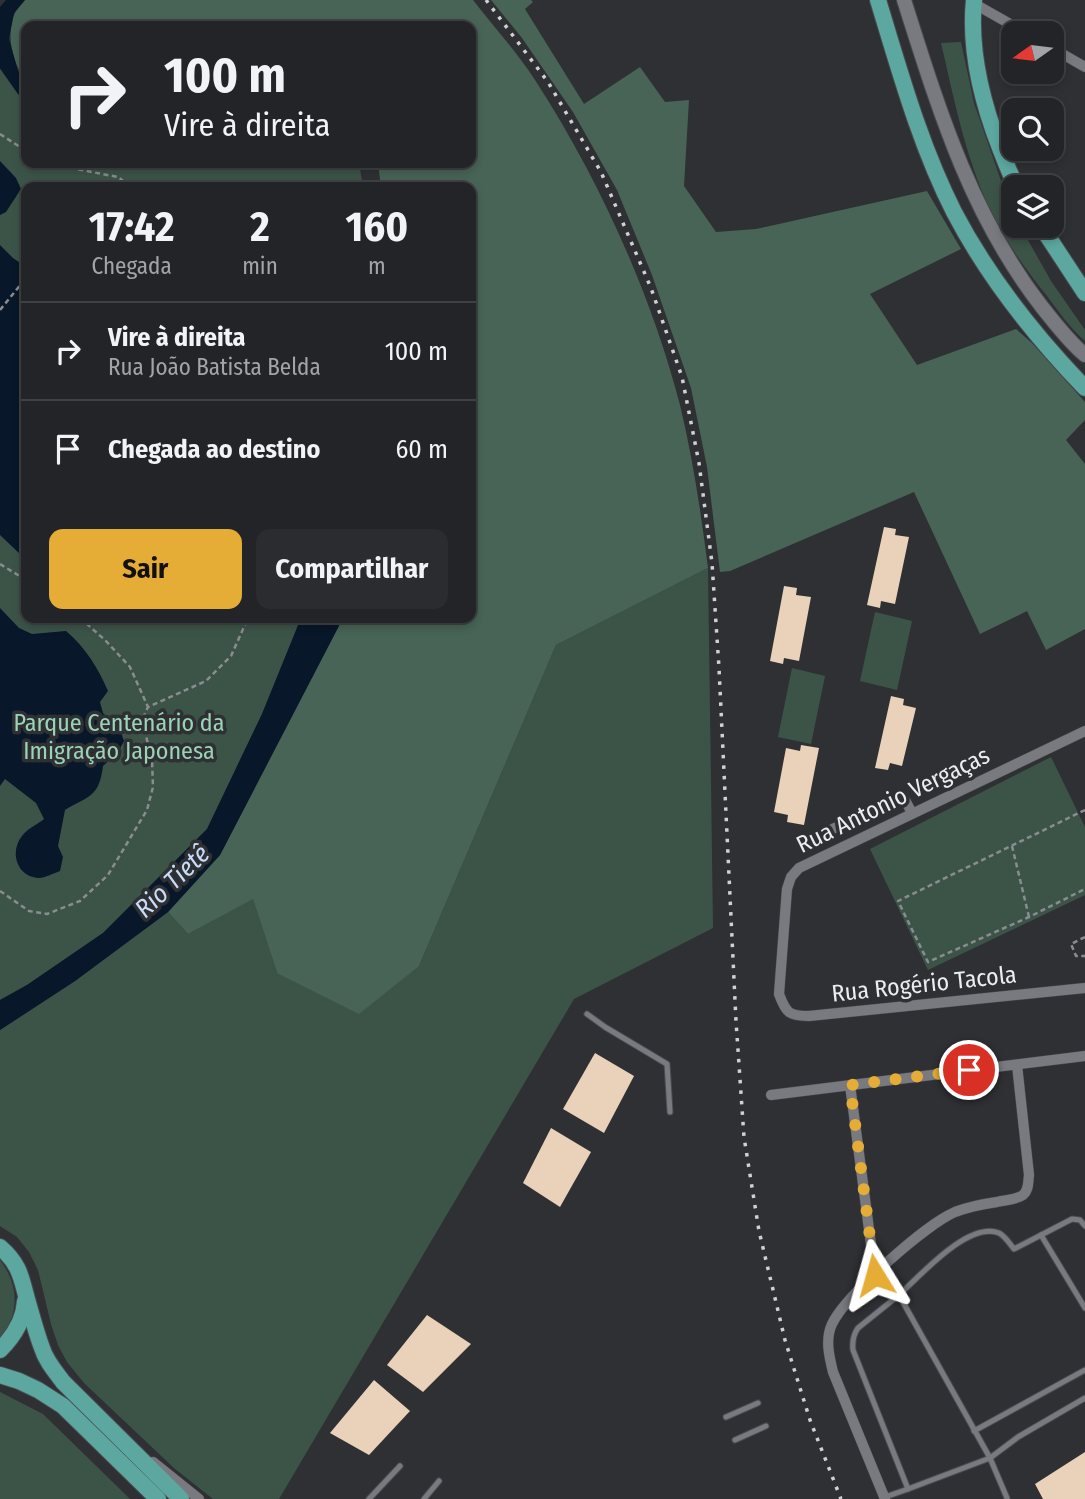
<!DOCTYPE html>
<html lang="pt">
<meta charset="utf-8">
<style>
:root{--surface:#232427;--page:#2b2c2f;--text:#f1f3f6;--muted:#a3a4a7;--line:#404144;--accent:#e5ad35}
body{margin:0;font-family:"Fira Sans Condensed",sans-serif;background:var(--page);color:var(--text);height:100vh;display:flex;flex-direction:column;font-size:26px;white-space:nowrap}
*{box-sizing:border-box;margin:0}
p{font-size:23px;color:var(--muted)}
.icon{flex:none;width:38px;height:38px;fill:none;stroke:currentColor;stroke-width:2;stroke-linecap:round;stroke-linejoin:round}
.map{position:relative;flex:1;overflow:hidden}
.panel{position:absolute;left:21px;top:182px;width:455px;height:441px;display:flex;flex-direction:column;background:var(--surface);border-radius:14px;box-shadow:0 4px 10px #0003,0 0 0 2px var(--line)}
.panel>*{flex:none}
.hud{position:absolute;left:21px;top:21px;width:455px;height:147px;border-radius:14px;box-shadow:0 4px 10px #0003,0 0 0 2px var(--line);background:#232427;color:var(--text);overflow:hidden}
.needle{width:46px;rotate:256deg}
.controls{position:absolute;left:1001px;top:21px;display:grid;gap:14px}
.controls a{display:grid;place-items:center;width:63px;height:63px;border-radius:14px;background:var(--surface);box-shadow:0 4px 10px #0003,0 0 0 2px var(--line);font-size:35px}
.pin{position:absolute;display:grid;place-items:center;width:60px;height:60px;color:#fff;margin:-30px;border:4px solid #fff;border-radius:50%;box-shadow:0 2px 7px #0007}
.me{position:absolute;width:77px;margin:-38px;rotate:352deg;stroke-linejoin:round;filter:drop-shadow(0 0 5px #0008)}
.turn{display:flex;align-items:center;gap:24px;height:147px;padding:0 28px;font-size:32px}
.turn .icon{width:91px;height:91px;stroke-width:2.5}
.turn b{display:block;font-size:49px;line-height:60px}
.eta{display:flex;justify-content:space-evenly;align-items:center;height:119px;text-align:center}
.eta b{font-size:42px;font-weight:700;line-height:49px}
.button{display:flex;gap:14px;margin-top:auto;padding:14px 28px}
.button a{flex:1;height:80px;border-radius:14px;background:var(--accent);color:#111;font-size:28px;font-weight:700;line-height:80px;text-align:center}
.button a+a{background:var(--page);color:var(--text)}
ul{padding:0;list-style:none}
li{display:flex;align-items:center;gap:21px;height:98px;padding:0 28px;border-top:2px solid var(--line)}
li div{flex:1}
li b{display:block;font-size:26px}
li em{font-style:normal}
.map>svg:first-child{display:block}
.green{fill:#3c5448}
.forest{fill:#476456}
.water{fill:#081729}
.building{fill:#ead1ba}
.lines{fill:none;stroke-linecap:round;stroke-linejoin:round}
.service-casing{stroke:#4a4b4f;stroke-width:7}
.minor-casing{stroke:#4a4b4f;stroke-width:11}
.secondary-casing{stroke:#4a4b4f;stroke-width:16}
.primary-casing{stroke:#4a4b4f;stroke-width:18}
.path{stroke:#8b8c90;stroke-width:2.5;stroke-dasharray:5 3.5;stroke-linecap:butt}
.service{stroke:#787a7f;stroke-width:5}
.minor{stroke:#787a7f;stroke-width:10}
.secondary{stroke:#787a7f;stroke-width:14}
.primary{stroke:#5ca8a1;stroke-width:16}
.rail{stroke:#d0d1d4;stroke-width:3.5;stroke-dasharray:3.5 7;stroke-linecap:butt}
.route{stroke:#e5ad35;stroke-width:12;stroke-dasharray:0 21.6}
.labels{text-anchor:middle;stroke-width:7;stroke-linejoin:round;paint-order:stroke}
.park-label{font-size:24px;fill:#9ad3b6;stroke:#2f3034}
.street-label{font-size:24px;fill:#ecedf0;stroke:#2f3034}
.water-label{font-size:26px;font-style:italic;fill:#c8ddf8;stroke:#2f3034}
</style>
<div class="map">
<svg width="1085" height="1499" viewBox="0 0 1085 1499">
<rect width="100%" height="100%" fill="#2f3034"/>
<g class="green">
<path d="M 961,42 L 974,103 L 1001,181 L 1013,210 L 1013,226 L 1020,226 L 1051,281 L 1085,330 L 1085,341 C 1070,328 1059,312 1047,296 C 1025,269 1004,239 989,207 C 965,156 954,98 941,43 Z"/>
<polygon points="0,69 18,94 26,98 26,163 359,163 363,187 26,187 26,618 301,618 262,714 207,829 103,933 27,985 0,1000"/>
<polygon points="708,568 713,928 574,999 279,1499 213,1499 174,1468 84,1383 67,1362 58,1345 51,1324 38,1270 29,1252 17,1237 0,1226 0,1030 75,981 168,912 188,934 253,898 277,973 419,966 556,645"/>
<polygon points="875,612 912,621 897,690 860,681"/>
<polygon points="792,668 825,676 811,744 778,737"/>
<polygon points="1051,757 1085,827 1085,895 928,970 870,849"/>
<path d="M 0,1260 C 19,1285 20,1314 0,1338 Z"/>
<polygon points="0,1392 43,1414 130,1499 0,1499"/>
</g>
<g class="forest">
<path d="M 25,0 L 473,0 C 493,26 517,52 535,80 C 598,177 651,293 680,405 C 693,459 701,513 708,568 L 556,645 L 419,966 L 359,1014 L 277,973 L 253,899 L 188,934 L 168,912 L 220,855 L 343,618 L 471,618 L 471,187 L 381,187 L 378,163 L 471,163 L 471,26 L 313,26 L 307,24 L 277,26 L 26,26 L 26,81 C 13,65 5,33 15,13 C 17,9 22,4 25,0 Z"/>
<polygon points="491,0 531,0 533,2 525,9 584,104 640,67 665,102 689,100 684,186 716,232 756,229 927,191 961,249 870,294 917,365 1016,329 1032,343 1085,402 1085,420 1066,440 1085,464 1085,629 1046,650 1027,611 980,634 914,492 730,571 720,572 707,467 691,388 652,275 617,190 573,112 522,38"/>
</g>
<g class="water">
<polygon points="6,0 25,0 14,13 9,39 18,71 26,81 26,98 18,94 0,68 0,7"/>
<polygon points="0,161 16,178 21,189 6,212 0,215"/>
<polygon points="0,245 13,258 26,267 26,565 21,567 21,555 0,535"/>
<path d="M 0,608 L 19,628 L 32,634 L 66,631 C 86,648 98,668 108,691 L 100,702 L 103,713 L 120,730 L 124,741 L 118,752 L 103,766 C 99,797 90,795 65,810 L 58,846 L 63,857 L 60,871 C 54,873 45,878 39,878 C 17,877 9,852 22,836 C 27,829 38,824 44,819 L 36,803 L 5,779 L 0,786 Z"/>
<polygon points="301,618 343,618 220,855 168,912 75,981 0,1030 0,1000 27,985 103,933 207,829 262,714"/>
</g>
<g class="building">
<polygon points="884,527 896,529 895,535 909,537 895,604 881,601 880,608 867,605"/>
<polygon points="784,586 797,588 796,595 811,597 799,661 784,658 783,664 770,661"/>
<polygon points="891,696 904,699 903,705 916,708 902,766 890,763 888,770 875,768"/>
<polygon points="801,745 819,748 804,825 787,822 788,815 774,812 786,748 800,751"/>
<polygon points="595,1053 634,1076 604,1133 563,1109"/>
<polygon points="551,1128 591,1152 560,1207 523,1183"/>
<polygon points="427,1315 471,1344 423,1392 387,1365"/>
<polygon points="374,1380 410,1411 369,1455 330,1433"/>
<polygon points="1085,1452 1085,1499 1043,1499 1035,1484"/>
</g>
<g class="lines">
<defs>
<g id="service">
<polyline points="587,1014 605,1027 667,1064 670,1112"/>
<polyline points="1041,1235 1085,1308"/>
<path d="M 899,1295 L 858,1328 C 853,1335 852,1341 853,1350 L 908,1489 L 990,1458 L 899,1295 C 920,1276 968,1221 999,1233 C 1005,1236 1010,1244 1014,1249 L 1072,1219 L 1080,1220 L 1085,1226"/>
<polyline points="726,1417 758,1403"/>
<polyline points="974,1431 1085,1370"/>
<polyline points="735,1440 766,1426"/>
<polyline points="885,1497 908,1489"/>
<polyline points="1007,1498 990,1458 1018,1437 1085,1398"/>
<polyline points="369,1499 400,1466"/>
<polyline points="424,1499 439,1481"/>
</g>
<g id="minor">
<polyline points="973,3 1026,33"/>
<polyline points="1052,48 1085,67"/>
<path d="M 1085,731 L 799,868 L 791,877 L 787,889 L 779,994 C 786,1013 789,1016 809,1016 L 1085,988"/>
<polyline points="816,837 897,798 905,800 912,813"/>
<polyline points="850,1085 875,1275"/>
<polyline points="771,1095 1085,1056"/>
<polyline points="153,1462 199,1499"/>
<path d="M 885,1499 L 833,1372 C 829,1356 825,1339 832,1324 C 846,1295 925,1225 955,1212 C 968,1207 983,1204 997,1202 C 1005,1200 1016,1200 1023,1195 C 1029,1190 1028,1182 1029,1175 L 1017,1065"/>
</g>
<path id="secondary" d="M 904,0 C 939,110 970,214 1042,307 C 1055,323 1069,342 1085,355"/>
<g id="primary">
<path d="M 878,0 C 900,72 920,145 954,212 C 988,277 1034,335 1085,388"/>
<path d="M 974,0 C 969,50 982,102 1000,148 C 1005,161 1010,175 1017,187"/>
<polyline points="1041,226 1085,293"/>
<path d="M 0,1247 C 22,1266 21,1280 29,1306 C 33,1320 37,1335 42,1348 C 46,1361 55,1371 63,1382 L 181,1499"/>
<path d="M 0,1350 C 14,1336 24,1320 25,1301"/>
<polyline points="0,1375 19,1381 38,1390 63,1406 158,1499"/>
</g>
</defs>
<use href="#service" class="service-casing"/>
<use href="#minor" class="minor-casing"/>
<use href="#secondary" class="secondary-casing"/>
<use href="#primary" class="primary-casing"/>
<g class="path">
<polyline points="0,134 26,151"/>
<polyline points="45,163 118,177 131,187"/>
<polyline points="0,310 26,278"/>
<polyline points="0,564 26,580"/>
<polyline points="80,618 105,640 130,667 148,707"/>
<polyline points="1085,810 898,901 928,962 1029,917 1085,889"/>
<polyline points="1012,846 1029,917"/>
<polyline points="0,891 29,911 47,914 80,901 108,875 147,810 153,787 152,760 142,720 148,707 206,681 231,656 248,618"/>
<polyline points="1085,937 1071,944 1076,956 1085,956"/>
</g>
<use href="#service" class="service"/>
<use href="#minor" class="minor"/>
<use href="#secondary" class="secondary"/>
<use href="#primary" class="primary"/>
<polyline class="rail" points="486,0 548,82 601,172 651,288 682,377 699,463 712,563 719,668 736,1021 744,1137 759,1231 785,1340 810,1420 841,1499"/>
</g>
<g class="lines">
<polyline class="route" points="875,1275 850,1085 969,1070"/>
</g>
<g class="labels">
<g class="park-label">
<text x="119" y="731">Parque Centenário da<tspan x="119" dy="28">Imigração Japonesa</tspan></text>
</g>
<g class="street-label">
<text transform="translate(893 800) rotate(-26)" y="8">Rua Antonio Vergaças</text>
<text transform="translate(924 984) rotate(-6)" y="8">Rua Rogério Tacola</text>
</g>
<g class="water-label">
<text transform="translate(172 881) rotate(-44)" y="9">Rio Tietê</text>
</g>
</g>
</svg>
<div class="controls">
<a><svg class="needle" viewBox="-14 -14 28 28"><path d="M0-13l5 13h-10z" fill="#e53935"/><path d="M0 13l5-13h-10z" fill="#a3a4a7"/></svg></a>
<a><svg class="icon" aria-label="search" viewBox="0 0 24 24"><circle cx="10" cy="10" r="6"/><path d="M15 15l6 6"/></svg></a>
<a><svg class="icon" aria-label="layers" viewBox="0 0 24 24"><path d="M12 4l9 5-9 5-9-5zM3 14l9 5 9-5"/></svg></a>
</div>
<div class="pin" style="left:969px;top:1070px;background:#d93025"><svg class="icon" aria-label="arrive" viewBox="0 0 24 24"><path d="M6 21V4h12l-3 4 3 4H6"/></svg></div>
<svg class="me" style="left:875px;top:1275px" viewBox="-20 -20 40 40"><path d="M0-17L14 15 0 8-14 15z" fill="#e5ad35" stroke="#fff" stroke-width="4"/></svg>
<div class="hud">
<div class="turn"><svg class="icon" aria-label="right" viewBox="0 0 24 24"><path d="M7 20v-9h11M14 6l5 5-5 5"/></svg><div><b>100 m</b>Vire à direita</div></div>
</div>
<section class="panel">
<div class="eta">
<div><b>17:42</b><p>Chegada</p></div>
<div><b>2</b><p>min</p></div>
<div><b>160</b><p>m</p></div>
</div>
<ul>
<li><svg class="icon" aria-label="right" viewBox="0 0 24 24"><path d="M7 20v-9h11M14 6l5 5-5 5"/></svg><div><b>Vire à direita</b><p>Rua João Batista Belda</p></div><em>100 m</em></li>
<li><svg class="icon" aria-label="arrive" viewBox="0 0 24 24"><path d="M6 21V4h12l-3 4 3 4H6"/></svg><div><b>Chegada ao destino</b></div><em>60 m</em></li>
</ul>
<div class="button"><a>Sair</a><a>Compartilhar</a></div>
</section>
</div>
